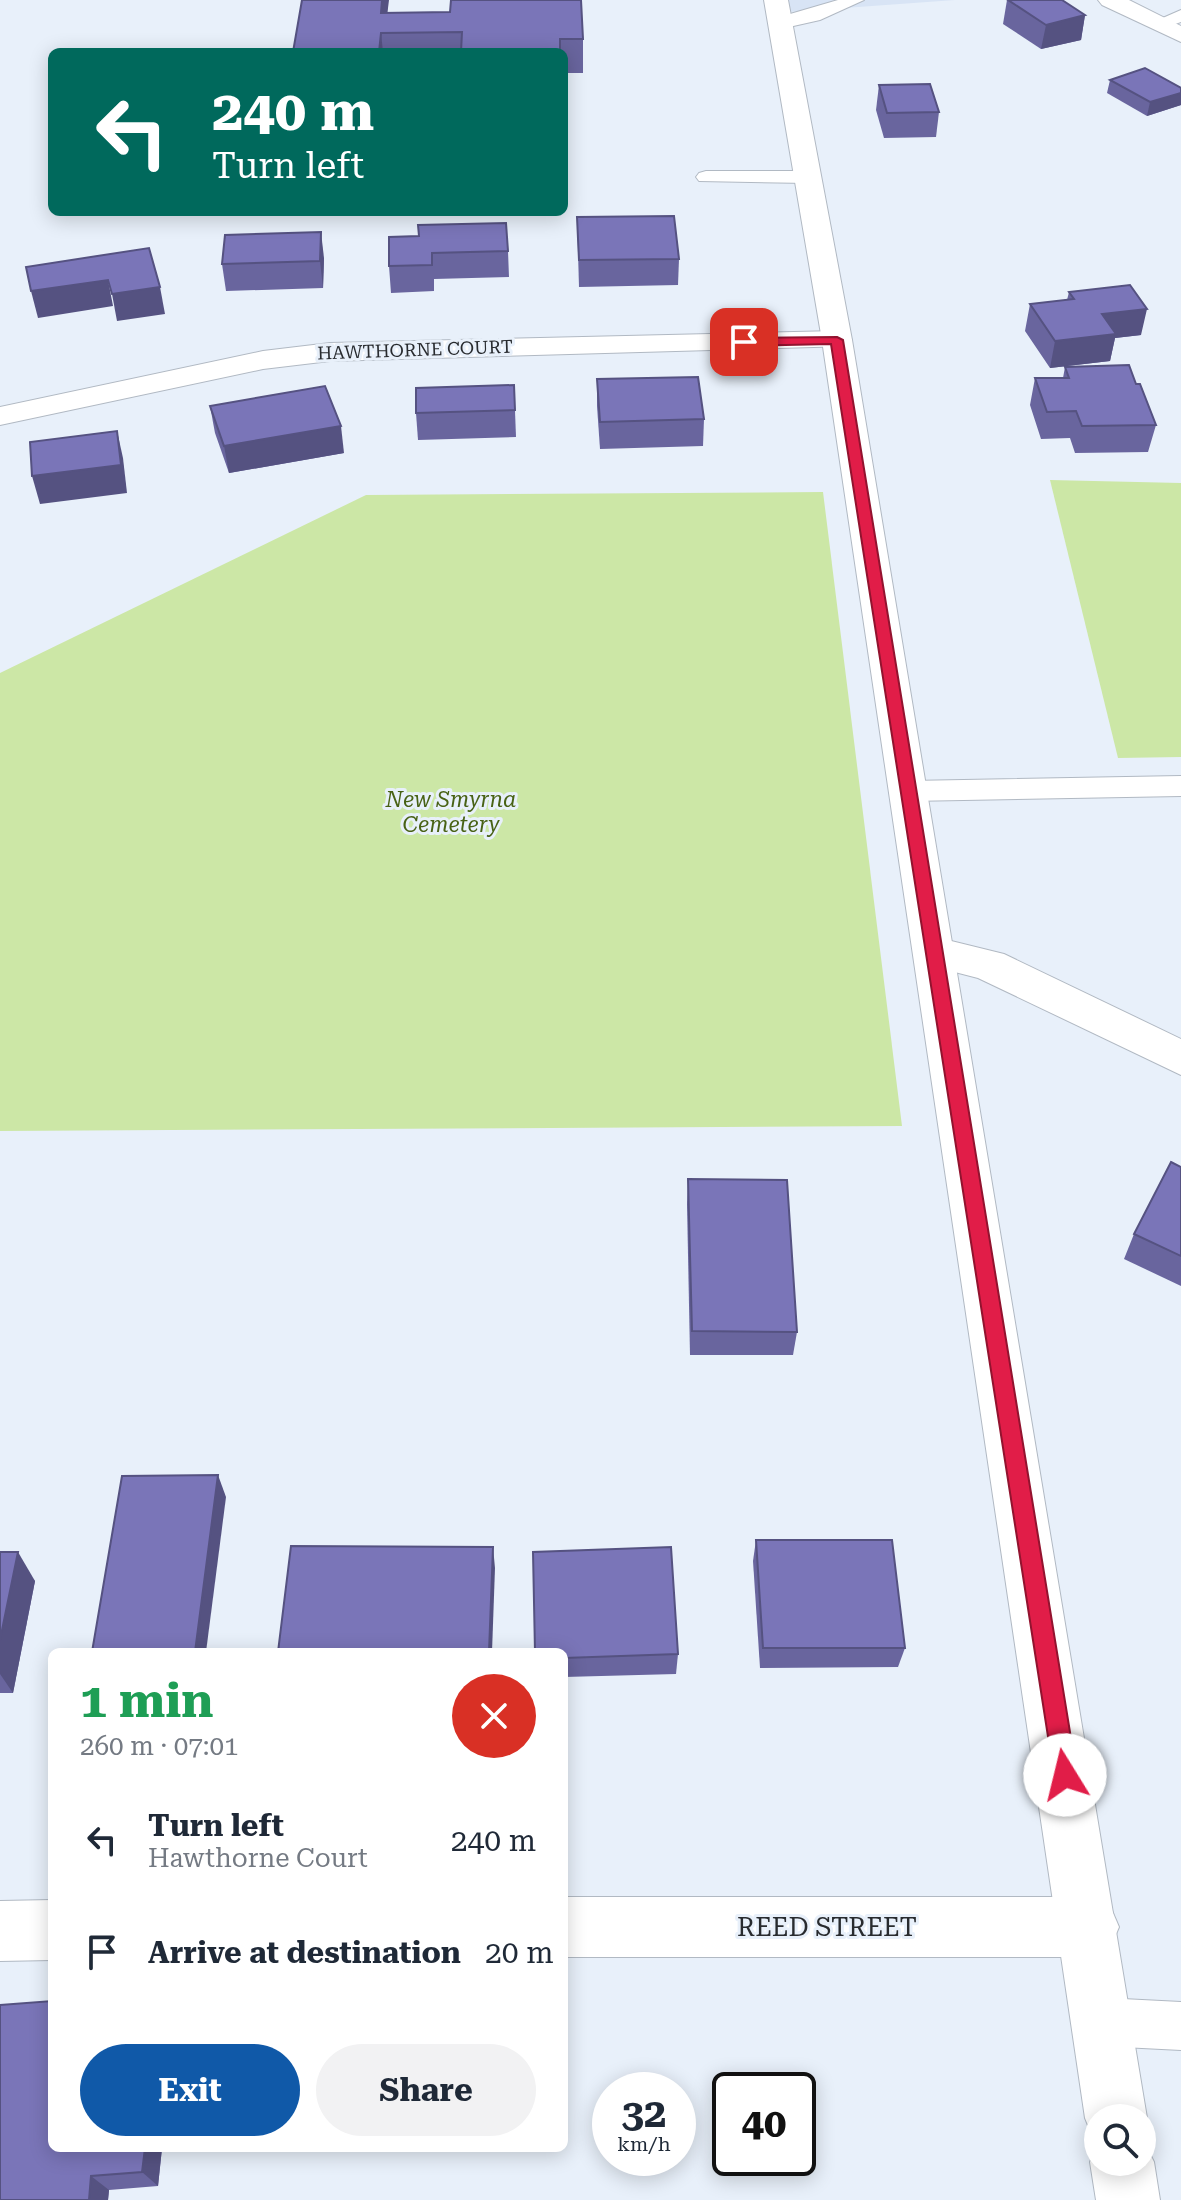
<!DOCTYPE html>
<meta charset="utf-8">
<style>
:root{--surface:#fff;--page:#f2f2f3;--text:#1f2937;--muted:#747a83;--accent:#1059a8}
body{margin:0;font-family:"Roboto Serif",serif;background:var(--page);color:var(--text);height:100vh;display:flex;flex-direction:column;font-size:30px;white-space:nowrap}
*{box-sizing:border-box;margin:0}
p{font-size:26px;color:var(--muted)}
.icon{flex:none;width:44px;height:44px;fill:none;stroke:currentColor;stroke-width:2;stroke-linecap:round;stroke-linejoin:round}
.map{position:relative;flex:1;overflow:hidden}
.panel{position:absolute;left:48px;top:1648px;width:520px;height:504px;display:flex;flex-direction:column;background:var(--surface);border-radius:12px;box-shadow:0 4px 20px #0003}
.panel>*{flex:none}
.top-card{position:absolute;left:48px;top:48px;width:520px;height:168px;border-radius:12px;box-shadow:0 4px 20px #0003;background:#00695c;color:#fff;overflow:hidden}
.fabs{position:absolute;left:1084px;top:2104px;display:grid;gap:16px}
.fabs a{display:grid;place-items:center;width:72px;height:72px;border-radius:50%;background:var(--surface);box-shadow:0 4px 20px #0003;font-size:40px}
.speed{position:absolute;left:592px;top:2072px;display:flex;gap:16px;font-size:40px;font-weight:700;text-align:center}
.speed>*{display:grid;place-content:center;width:104px;height:104px;border-radius:50%;background:var(--surface);box-shadow:0 4px 20px #0003;line-height:1}
.speed small{font-size:20px;font-weight:400}
.speed .limit{border:4px solid #111;border-radius:12px;background:#fff;color:#111}
.pin{position:absolute;display:grid;place-items:center;width:68px;height:68px;color:#fff;margin:-34px;border-radius:16px;box-shadow:0 4px 12px #0006}
.me{position:absolute;width:88px;margin:-44px;rotate:351deg;stroke-linejoin:round;filter:drop-shadow(0 0 6px #0008)}
.turn{display:flex;align-items:center;gap:28px;height:168px;padding:0 32px;font-size:36px}
.turn .icon{width:104px;height:104px;stroke-width:2.5}
.turn b{display:block;font-size:56px;line-height:68px}
.round{display:grid;place-items:center;flex:none;width:84px;height:84px;border-radius:42px;background:var(--page)}
.headline{display:flex;align-items:center;justify-content:space-between;height:136px;padding:0 32px}
h1{font-size:48px;font-weight:700;line-height:60px;color:#1e9e55}
.primary-button{display:flex;gap:16px;margin-top:auto;padding:16px 32px}
.primary-button a{flex:1;height:92px;border-radius:48px;background:var(--accent);color:#fff;font-size:32px;font-weight:700;line-height:92px;text-align:center}
.primary-button a+a{background:var(--page);color:var(--text)}
ul{padding:0;list-style:none}
li{display:flex;align-items:center;gap:24px;height:112px;padding:0 32px}
li div{flex:1}
li b{display:block;font-size:30px}
li em{font-style:normal}
.map>svg:first-child{display:block}
.built{fill:#d8e4f5}
.green{fill:#cce7a6}
.lines{fill:none;stroke-linecap:round;stroke-linejoin:round}
.service-casing{stroke:#b1b9c3;stroke-width:2}
.minor-casing{stroke:#b1b9c3;stroke-width:2}
.tertiary-casing{stroke:#b1b9c3;stroke-width:2}
.service{fill:#fff;fill-rule:evenodd}
.minor{fill:#fff;fill-rule:evenodd}
.tertiary{fill:#fff;fill-rule:evenodd}
.wall{fill:#69659e}
.shaded-wall{fill:#555281}
.building{fill:#7a75b8;stroke:#555281;stroke-width:2}
.route{fill:#e11d48;stroke:#92132f;stroke-width:2}
.labels{text-anchor:middle;stroke-width:6;stroke-linejoin:round;paint-order:stroke}
.far-street-label{font-size:18px;fill:#282b2f;stroke:#e8f0fa}
.park-label{font-size:22px;font-style:italic;fill:#486215;stroke:#e8f0fa}
.near-street-label{font-size:26px;fill:#282b2f;stroke:#e8f0fa}
</style>
<div class="map">
<svg width="1181" height="2200" viewBox="0 0 1181 2200">
<rect width="100%" height="100%" fill="#e8f0fa"/>
<polygon class="built" points="784,0 955,0 789,12"/>
<g class="green">
<polygon points="1050,480 1181,483 1181,757 1118,758"/>
<polygon points="823,492 902,1126 0,1131 0,673 366,495"/>
</g>
<g class="lines">
<defs>
<g id="service">
<polygon points="838,0 864,0 820,20 780,29 771,23 773,19"/>
<polygon points="1181,10 1181,22 1158,30 1149,24"/>
<polygon points="706,171 808,171 818,177 808,183 699,181 696,177 699,173"/>
<polygon points="1181,776 1181,796 909,801 899,798 894,791 899,784 909,781"/>
<polygon points="1103,1998 1181,2002 1181,2050 1103,2046 1086,2039 1079,2022 1086,2005"/>
</g>
<g id="minor">
<polygon points="837,331 848,334 852,340 848,346 330,361 263,369 0,425 0,407 263,351 330,343"/>
<polygon points="935,937 1004,954 1181,1039 1181,1075 978,978 920,963 914,952 920,941"/>
<polygon points="564,1897 1089,1897 1110,1906 1119,1927 1110,1948 1089,1957 564,1957"/>
<polygon points="52,1900 52,1960 0,1961 0,1901"/>
</g>
<g id="tertiary">
<polygon points="764,0 788,0 852,340 1147,2118 1142,2131 1142,2118 1098,2118 1098,2142 1094,2140 1085,2118 822,340"/>
<polygon points="1098,0 1129,0 1181,26 1181,42 1102,5"/>
<polygon points="1142,2138 1154,2162 1160,2200 1096,2200 1090,2162 1098,2143 1098,2162 1142,2162"/>
</g>
</defs>
<use href="#service" class="service-casing"/>
<use href="#minor" class="minor-casing"/>
<use href="#tertiary" class="tertiary-casing"/>
<use href="#service" class="service"/>
<use href="#minor" class="minor"/>
<use href="#tertiary" class="tertiary"/>
</g>
<g class="wall">
<polygon points="1007,0 1085,15 1081,40 1041,49 1003,24"/>
<polygon points="387,13 583,39 583,73 564,73 564,52 293,52"/>
<polygon points="1110,80 1181,88 1181,105 1147,116 1107,93"/>
<polygon points="879,85 939,112 936,137 884,138 876,110"/>
<polygon points="577,217 679,259 678,285 579,287"/>
<polygon points="389,237 508,251 509,277 434,279 434,291 391,293 389,266"/>
<polygon points="324,258 323,288 226,291 222,264"/>
<polygon points="1069,292 1141,335 1115,338 1110,361 1050,368 1025,331 1030,304 1067,300"/>
<polygon points="1065,367 1156,425 1148,452 1075,453 1070,438 1041,439 1030,405 1035,378 1063,378"/>
<polygon points="597,379 704,419 703,446 600,449 597,406"/>
<polygon points="514,385 516,437 418,440 416,413"/>
<polygon points="210,406 344,453 229,473 215,433"/>
<polygon points="1181,1167 1181,1286 1124,1259 1134,1234"/>
<polygon points="688,1179 797,1332 793,1355 690,1355 687,1204"/>
<polygon points="756,1540 905,1648 898,1667 760,1668 753,1561"/>
<polygon points="0,1552 35,1581 13,1693 0,1693"/>
<polygon points="564,1652 678,1654 676,1674 564,1677"/>
<polygon points="52,2148 162,2148 158,2186 109,2190 108,2200 0,2200"/>
</g>
<g class="shaded-wall">
<polygon points="382,0 389,0 385,33 381,13"/>
<polygon points="1085,15 1081,40 1041,49 1046,25"/>
<polygon points="381,33 383,52 379,52"/>
<polygon points="1181,93 1181,105 1147,116 1150,102"/>
<polygon points="321,232 324,258 323,288 320,261"/>
<polygon points="108,280 113,306 38,318 31,291"/>
<polygon points="160,287 165,314 117,321 112,294"/>
<polygon points="1147,309 1141,335 1115,338 1110,361 1050,368 1055,341 1102,314"/>
<polygon points="341,426 344,453 229,473 224,446"/>
<polygon points="117,431 123,458 127,493 40,504 32,476"/>
<polygon points="218,1475 226,1497 206,1652 195,1652"/>
<polygon points="493,1547 495,1568 492,1652 489,1652"/>
<polygon points="18,1552 35,1581 13,1693 0,1674 0,1640"/>
<polygon points="145,2148 162,2148 158,2186 142,2172"/>
<polygon points="91,2176 109,2190 108,2200 89,2200"/>
</g>
<g class="building">
<polygon points="302,0 382,0 381,13 450,12 451,0 581,0 583,39 560,39 560,52 461,52 462,32 381,33 379,52 293,52"/>
<polygon points="1008,0 1062,0 1085,15 1046,25"/>
<polygon points="1145,68 1181,88 1181,93 1150,102 1110,80"/>
<polygon points="930,84 939,112 887,113 879,85"/>
<polygon points="674,216 679,259 579,260 577,217"/>
<polygon points="506,223 508,251 432,253 432,265 389,266 389,237 419,236 418,225"/>
<polygon points="321,232 320,261 222,264 225,235"/>
<polygon points="149,248 160,287 112,294 108,280 31,291 26,267"/>
<polygon points="1130,285 1147,309 1102,314 1116,334 1055,341 1030,304 1074,299 1069,292"/>
<polygon points="1129,365 1136,384 1140,384 1156,425 1082,426 1076,411 1047,412 1035,378 1069,378 1065,367"/>
<polygon points="698,377 704,419 600,422 597,379"/>
<polygon points="514,385 515,410 416,413 416,388"/>
<polygon points="325,386 341,426 224,446 210,406"/>
<polygon points="117,431 121,465 32,476 30,442"/>
<polygon points="1171,1162 1181,1167 1181,1256 1134,1234"/>
<polygon points="688,1179 787,1180 797,1332 692,1331"/>
<polygon points="218,1475 195,1652 92,1652 122,1476"/>
<polygon points="756,1540 892,1540 905,1648 763,1648"/>
<polygon points="291,1546 493,1547 489,1652 278,1652"/>
<polygon points="671,1547 678,1654 564,1658 564,1652 535,1652 533,1552"/>
<polygon points="0,1552 18,1552 0,1640"/>
<polygon points="52,2001 52,2148 145,2148 142,2172 91,2176 89,2200 0,2200 0,2005"/>
</g>
<polygon class="route" points="837,337 843,340 1077,1775 1073,1783 1065,1786 1057,1783 1054,1775 831,344 744,346 738,342 744,338"/>
<g class="labels">
<g class="far-street-label">
<text transform="translate(415 350) rotate(-2)" y="6">HAWTHORNE COURT</text>
</g>
<g class="park-label">
<text x="451" y="807">New Smyrna<tspan x="451" dy="25">Cemetery</tspan></text>
</g>
<g class="near-street-label">
<text x="827" y="1936">REED STREET</text>
</g>
</g>
</svg>
<div class="fabs">
<a><svg class="icon" aria-label="search" viewBox="0 0 24 24"><circle cx="10" cy="10" r="6"/><path d="M15 15l6 6"/></svg></a>
</div>
<div class="speed"><div>32<small>km/h</small></div><div class="limit">40</div></div>
<div class="pin" style="left:744px;top:342px;background:#d93025"><svg class="icon" aria-label="arrive" viewBox="0 0 24 24"><path d="M6 21V4h12l-3 4 3 4H6"/></svg></div>
<svg class="me" style="left:1065px;top:1775px" viewBox="-20 -20 40 40"><circle r="19" fill="#fff"/><path d="M0-13L10 11 0 6-10 11z" fill="#e11d48"/></svg>
<div class="top-card">
<div class="turn"><svg class="icon" aria-label="left" viewBox="0 0 24 24"><path d="M17 20v-9H6M10 6l-5 5 5 5"/></svg><div><b>240 m</b>Turn left</div></div>
</div>
<section class="panel">
<div class="headline"><div><h1>1 min</h1><p>260 m · 07:01</p></div><a class="round" style="background:#d93025;color:#fff"><svg class="icon" aria-label="close" viewBox="0 0 24 24"><path d="M6 6l12 12M18 6L6 18"/></svg></a></div>
<ul>
<li><svg class="icon" aria-label="left" viewBox="0 0 24 24"><path d="M17 20v-9H6M10 6l-5 5 5 5"/></svg><div><b>Turn left</b><p>Hawthorne Court</p></div><em>240 m</em></li>
<li><svg class="icon" aria-label="arrive" viewBox="0 0 24 24"><path d="M6 21V4h12l-3 4 3 4H6"/></svg><div><b>Arrive at destination</b></div><em>20 m</em></li>
</ul>
<div class="primary-button"><a>Exit</a><a>Share</a></div>
</section>
</div>
